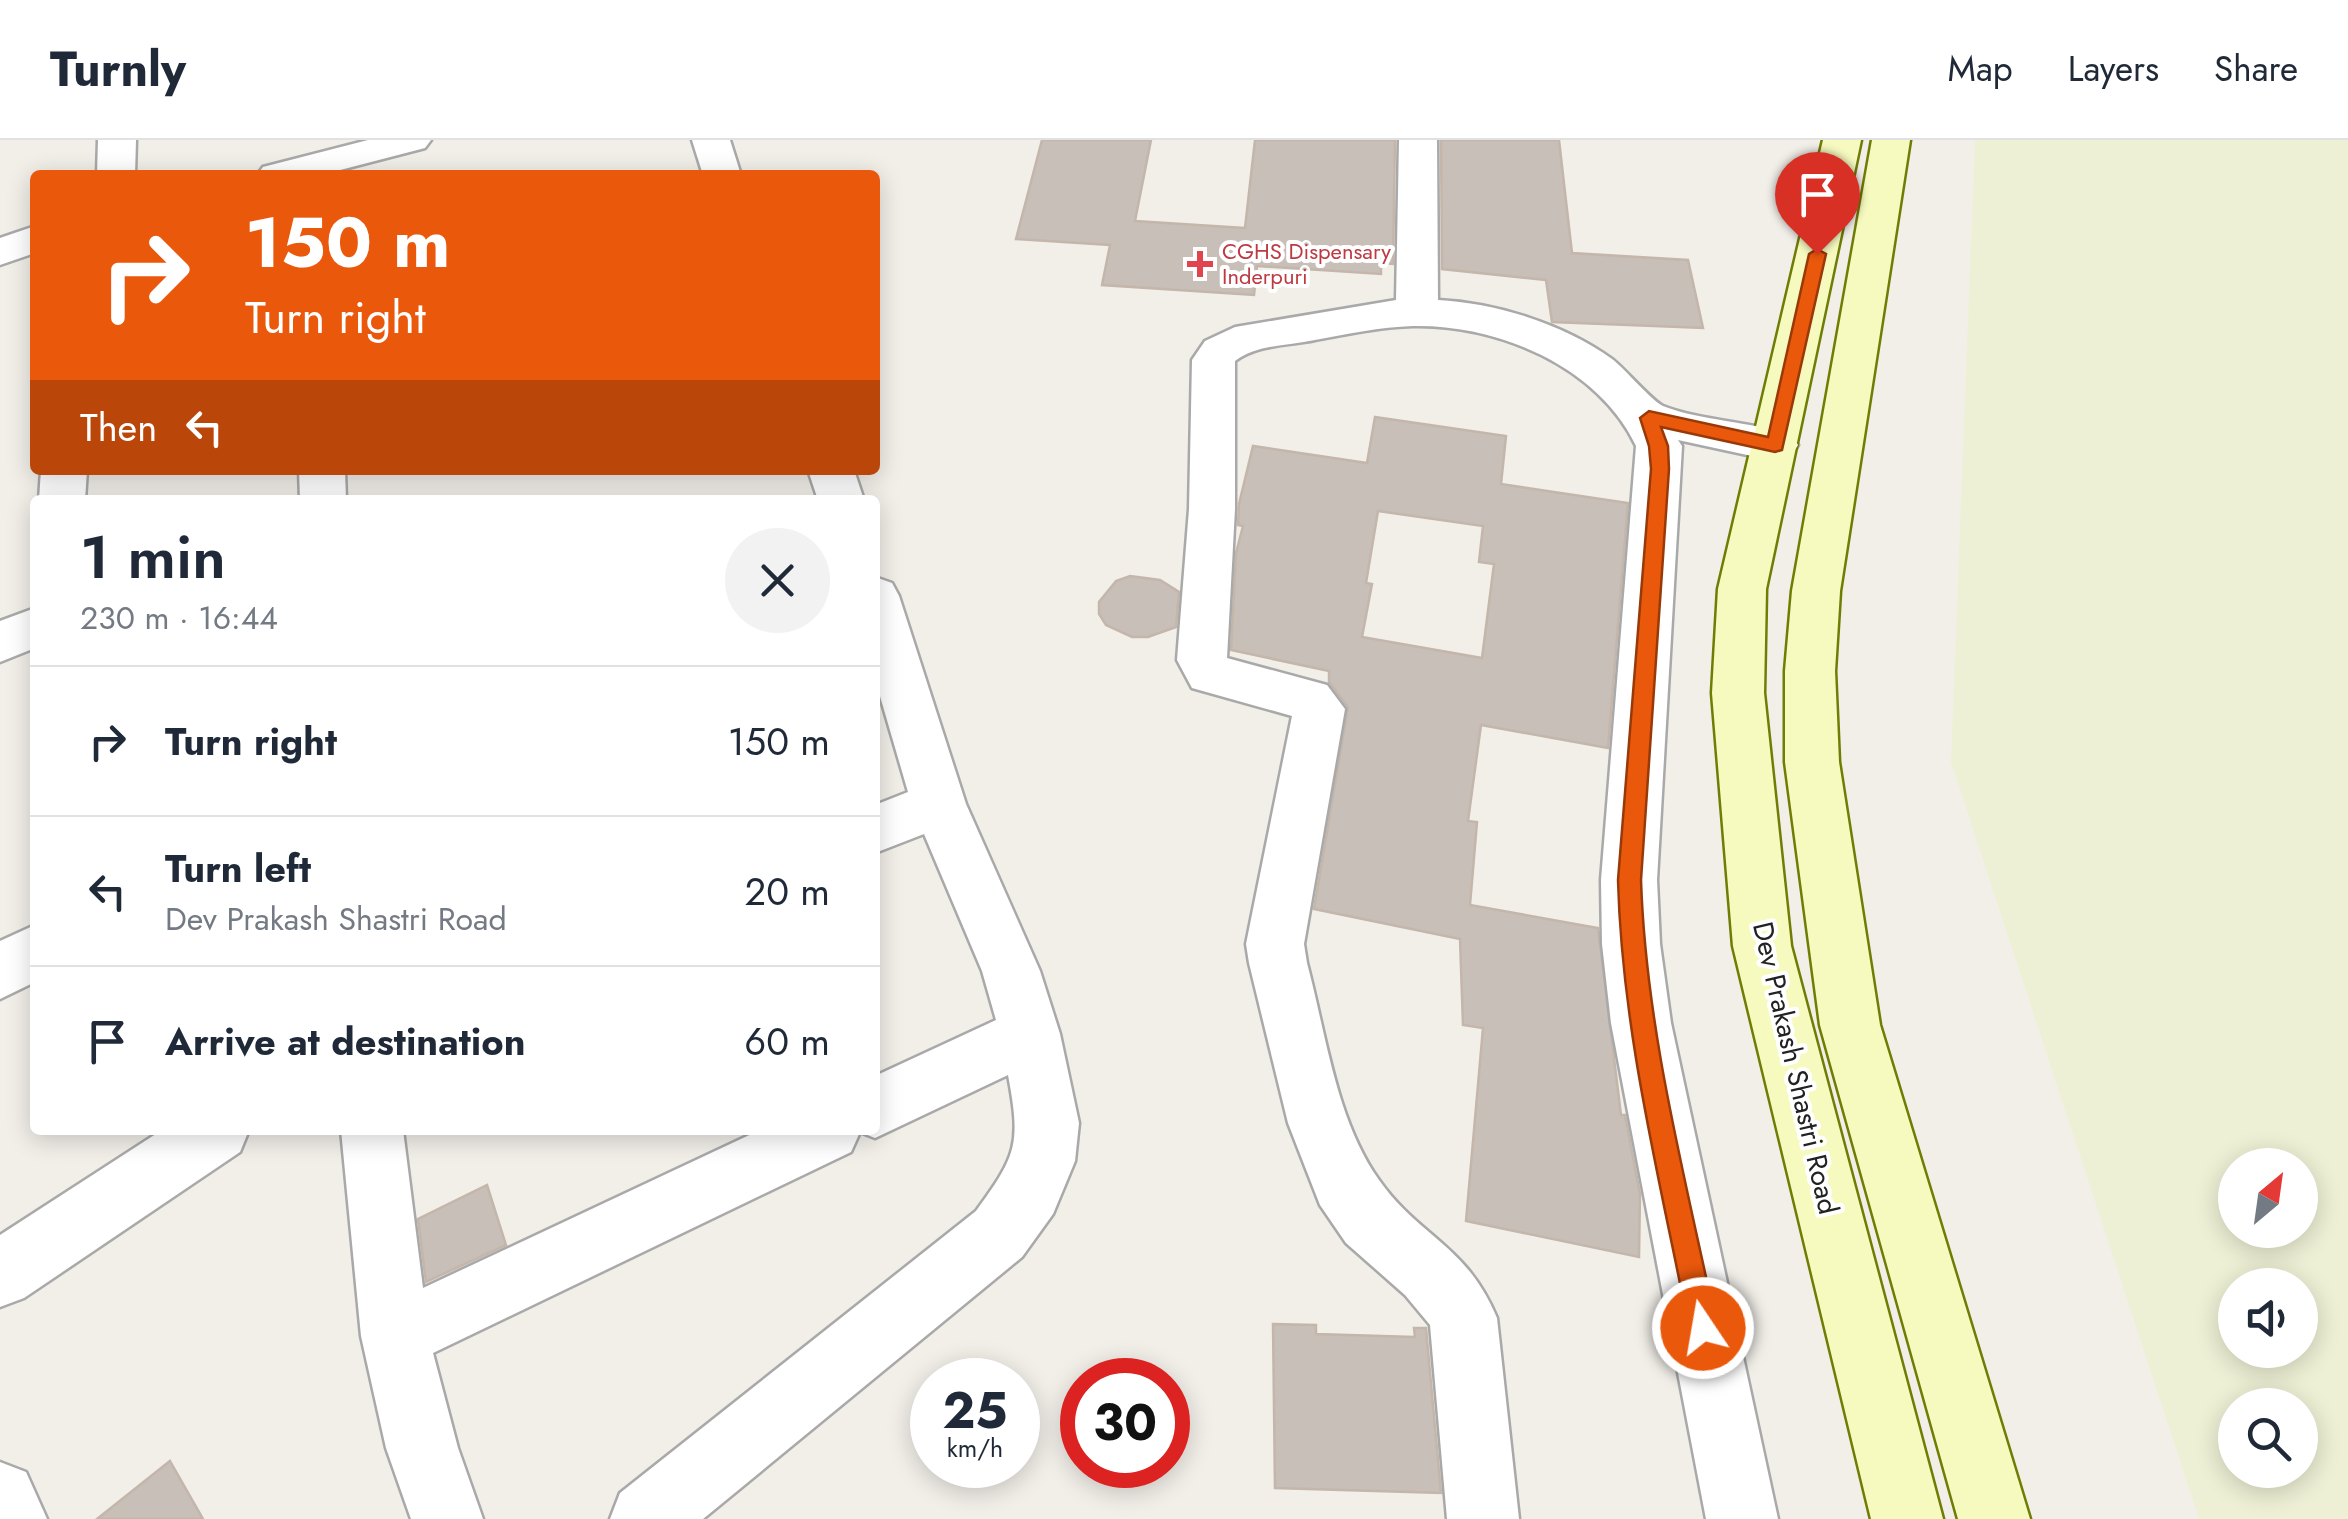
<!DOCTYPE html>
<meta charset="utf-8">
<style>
:root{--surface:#fff;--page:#f2f2f3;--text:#1f2937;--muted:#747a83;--line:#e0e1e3}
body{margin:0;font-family:Jost,sans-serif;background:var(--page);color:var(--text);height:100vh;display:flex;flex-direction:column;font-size:38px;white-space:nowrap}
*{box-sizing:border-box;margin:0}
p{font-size:32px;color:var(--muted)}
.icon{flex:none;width:55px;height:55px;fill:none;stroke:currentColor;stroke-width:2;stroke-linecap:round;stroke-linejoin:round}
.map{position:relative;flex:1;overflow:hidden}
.panel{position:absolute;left:30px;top:355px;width:850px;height:640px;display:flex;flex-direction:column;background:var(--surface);border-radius:10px;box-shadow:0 5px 25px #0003}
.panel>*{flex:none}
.top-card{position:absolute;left:30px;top:30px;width:850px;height:305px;border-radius:10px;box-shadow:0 5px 25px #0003;background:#ea580c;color:#fff;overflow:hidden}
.needle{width:65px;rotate:29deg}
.fabs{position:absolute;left:2218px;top:1008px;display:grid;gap:20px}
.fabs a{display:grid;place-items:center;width:100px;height:100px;border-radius:50%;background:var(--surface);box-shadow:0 5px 25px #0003;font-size:50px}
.speed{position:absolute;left:910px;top:1218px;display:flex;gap:20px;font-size:50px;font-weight:700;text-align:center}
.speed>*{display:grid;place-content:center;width:130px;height:130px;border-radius:50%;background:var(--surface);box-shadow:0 5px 25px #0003;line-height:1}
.speed small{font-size:25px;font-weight:400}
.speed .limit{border:15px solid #d22;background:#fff;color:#111}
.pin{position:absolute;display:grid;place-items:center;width:85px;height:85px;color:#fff;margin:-102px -42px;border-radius:50% 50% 50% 0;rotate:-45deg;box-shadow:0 0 10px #0007}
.pin .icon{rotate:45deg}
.me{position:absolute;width:110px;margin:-55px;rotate:348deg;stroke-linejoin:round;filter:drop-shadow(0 0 8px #0008)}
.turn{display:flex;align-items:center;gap:35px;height:210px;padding:0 50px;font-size:45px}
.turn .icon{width:130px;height:130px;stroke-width:2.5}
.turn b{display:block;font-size:70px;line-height:85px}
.then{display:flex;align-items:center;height:95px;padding:0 50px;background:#0003;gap:20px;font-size:38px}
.round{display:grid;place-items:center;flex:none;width:105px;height:105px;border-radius:52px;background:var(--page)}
.summary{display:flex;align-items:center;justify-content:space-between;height:170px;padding:0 50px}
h1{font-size:60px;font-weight:600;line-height:75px}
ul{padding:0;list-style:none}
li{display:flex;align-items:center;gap:30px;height:150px;padding:0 50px;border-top:2px solid var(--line)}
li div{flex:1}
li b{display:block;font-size:38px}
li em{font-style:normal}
header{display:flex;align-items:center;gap:60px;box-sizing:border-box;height:140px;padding:0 50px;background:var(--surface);border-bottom:2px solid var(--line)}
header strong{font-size:48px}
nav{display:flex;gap:55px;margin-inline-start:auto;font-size:35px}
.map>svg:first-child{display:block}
.farmland{fill:#eef0d5;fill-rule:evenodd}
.building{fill:#c7bfb8;stroke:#c4b6ab;stroke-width:2.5;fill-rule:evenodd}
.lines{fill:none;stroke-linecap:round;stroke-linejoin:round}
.street-casing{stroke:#a9a9a9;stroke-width:5}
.secondary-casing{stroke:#707d05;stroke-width:5}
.street{fill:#fff;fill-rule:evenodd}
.secondary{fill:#f7fabf;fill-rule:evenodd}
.route{fill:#ea580c;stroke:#983908;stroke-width:2.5}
.health-dot{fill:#e0444e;stroke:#fff;stroke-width:4}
.labels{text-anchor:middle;stroke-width:8;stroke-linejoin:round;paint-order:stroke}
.far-health-label{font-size:22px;fill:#be3a42;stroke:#fff;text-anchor:start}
.street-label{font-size:28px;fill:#222;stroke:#fff}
</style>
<header>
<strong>Turnly</strong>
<nav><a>Map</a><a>Layers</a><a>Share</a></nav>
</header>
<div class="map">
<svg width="2348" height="1379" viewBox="0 0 2348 1379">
<rect width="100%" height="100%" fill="#f2efe9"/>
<path class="farmland" d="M 1975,0 L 2348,0 L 2348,1379 L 2199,1379 L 1951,622 ZM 2235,1025 L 2300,1025 L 2300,1090 L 2235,1090 ZM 2235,1145 L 2300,1145 L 2300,1210 L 2235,1210 ZM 2235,1265 L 2300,1265 L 2300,1330 L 2235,1330 Z"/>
<g class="building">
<polygon points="1042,0 1151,0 1135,81 1245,88 1255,0 1395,0 1393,124 1381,123 1381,134 1257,126 1254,155 1102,145 1110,105 1016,99"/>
<polygon points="1441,0 1559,0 1572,113 1688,120 1703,188 1552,182 1546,140 1442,129"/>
<path d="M 1375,277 L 1506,296 L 1501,344 L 1628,363 L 1608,608 L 1481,585 L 1468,681 L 1477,682 L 1470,765 L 1598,788 L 1621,975 L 1625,975 L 1640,1054 L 1639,1117 L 1466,1081 L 1483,888 L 1463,885 L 1460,799 L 1314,769 L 1348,567 L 1329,542 L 1329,531 L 1231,510 L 1236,413 L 1243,386 L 1238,385 L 1239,364 L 1253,306 L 1367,323 ZM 1378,371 L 1483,386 L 1479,422 L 1494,424 L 1482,518 L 1362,497 L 1372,444 L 1366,443 Z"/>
<polygon points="1130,436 1160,440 1179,452 1176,487 1148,497 1132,497 1106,485 1099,474 1099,462 1116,441"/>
<polygon points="487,1045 506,1105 426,1142 418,1079"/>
<polygon points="1273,1184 1316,1185 1316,1194 1415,1197 1414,1188 1426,1188 1441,1353 1275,1348"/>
<polygon points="170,1321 203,1379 97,1379"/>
</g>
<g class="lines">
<defs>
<g id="street">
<polygon points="98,0 136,0 135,35 97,35"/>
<polygon points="368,0 431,0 425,8 321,35 257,35 263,27"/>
<polygon points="692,0 730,0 741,35 703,35"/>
<path d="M 1399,0 L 1437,0 L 1438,160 C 1496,163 1564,184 1612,219 C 1625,229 1652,261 1663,266 C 1694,279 1754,283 1791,294 L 1798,305 L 1791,316 L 1775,321 L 1678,300 L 1682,306 L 1657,740 L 1660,804 L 1671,883 L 1778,1379 L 1706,1379 L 1611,883 L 1602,804 L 1601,740 L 1636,306 C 1599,227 1498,184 1413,186 C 1380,187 1347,194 1315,200 C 1287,206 1258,204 1235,221 L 1235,369 L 1227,518 L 1327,545 L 1345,569 L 1304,804 L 1307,823 C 1326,894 1336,980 1379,1040 C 1419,1097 1466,1104 1497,1178 L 1519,1379 L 1447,1379 L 1430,1185 L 1405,1155 L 1346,1103 L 1320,1065 L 1288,983 L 1249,823 L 1246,804 L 1292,576 L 1192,548 L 1177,520 L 1189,369 L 1192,220 L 1205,201 L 1235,187 L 1396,160 Z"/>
<polygon points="35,86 35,113 0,125 0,98"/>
<polygon points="41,330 87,330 85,360 39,360"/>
<polygon points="299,330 345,330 346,360 300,360"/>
<polygon points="808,330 854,330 864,360 818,360"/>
<path d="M 875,437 L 892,443 L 899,456 L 966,664 L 1040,831 L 1060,894 L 1079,983 L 1075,1021 L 1053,1074 L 1022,1117 L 703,1379 L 610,1379 L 620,1353 L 976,1071 C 1017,1015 1021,1004 1008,935 L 875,998 L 860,992 L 851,1012 L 433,1213 L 458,1308 L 483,1379 L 411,1379 L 386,1308 L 361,1196 L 341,990 L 403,990 L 423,1148 L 760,990 L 875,990 L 875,936 L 996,880 L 982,831 L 924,694 L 875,713 L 875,665 L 908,652 L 875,539 Z"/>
<polygon points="35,468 35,508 0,522 0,481"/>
<polygon points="35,785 35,842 0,859 0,801"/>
<polygon points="162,990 249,990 240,1012 24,1158 0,1167 0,1095"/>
<polygon points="0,1322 26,1332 47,1379 0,1379"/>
</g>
<g id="secondary">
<polygon points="1823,0 1861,0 1766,449 1764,553 1791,806 1943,1379 1871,1379 1733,806 1712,553 1718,449"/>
<polygon points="1872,0 1910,0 1840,451 1835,531 1839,622 1880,885 2030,1379 1958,1379 1820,885 1785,622 1785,531 1792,451"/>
</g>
</defs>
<use href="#street" class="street-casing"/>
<use href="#secondary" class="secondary-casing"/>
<use href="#street" class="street"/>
<use href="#secondary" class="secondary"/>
</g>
<path class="route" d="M 1817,109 L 1826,114 L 1782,310 L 1775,312 L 1661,287 L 1668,306 L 1669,329 L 1641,740 C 1646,892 1686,1040 1717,1188 L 1713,1198 L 1703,1202 L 1693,1198 L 1689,1188 C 1660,1040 1622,892 1618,740 L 1651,329 L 1649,306 L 1640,278 L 1649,271 L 1768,297 L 1809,114 Z"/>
<path class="health-dot" d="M1195 109h10v10h10v10h-10v10h-10v-10h-10v-10h10z"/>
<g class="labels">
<g class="far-health-label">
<text x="1222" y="119">CGHS Dispensary<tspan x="1222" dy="25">Inderpuri</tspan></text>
</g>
<g class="street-label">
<text transform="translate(1796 928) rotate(77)" y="10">Dev Prakash Shastri Road</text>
</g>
</g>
</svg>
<div class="fabs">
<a><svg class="needle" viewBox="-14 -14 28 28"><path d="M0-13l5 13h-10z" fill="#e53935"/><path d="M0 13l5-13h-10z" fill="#747a83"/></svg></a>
<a><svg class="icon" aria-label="sound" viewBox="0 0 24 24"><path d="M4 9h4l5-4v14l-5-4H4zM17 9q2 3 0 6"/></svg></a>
<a><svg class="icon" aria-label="search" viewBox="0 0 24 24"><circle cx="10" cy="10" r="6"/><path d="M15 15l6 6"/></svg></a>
</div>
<div class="speed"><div>25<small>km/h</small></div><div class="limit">30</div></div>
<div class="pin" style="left:1817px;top:114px;background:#d93025"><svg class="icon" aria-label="arrive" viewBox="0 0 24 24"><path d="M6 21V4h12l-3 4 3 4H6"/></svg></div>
<svg class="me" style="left:1703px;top:1188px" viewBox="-20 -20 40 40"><circle r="17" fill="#ea580c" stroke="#fff" stroke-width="3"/><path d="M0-11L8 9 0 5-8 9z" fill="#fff"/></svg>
<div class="top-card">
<div class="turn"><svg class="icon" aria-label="right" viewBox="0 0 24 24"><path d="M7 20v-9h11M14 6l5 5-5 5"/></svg><div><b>150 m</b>Turn right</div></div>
<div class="then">Then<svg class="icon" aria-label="left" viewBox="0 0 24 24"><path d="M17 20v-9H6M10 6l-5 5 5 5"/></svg></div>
</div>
<section class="panel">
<div class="summary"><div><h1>1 min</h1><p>230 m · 16:44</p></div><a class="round"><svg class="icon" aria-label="close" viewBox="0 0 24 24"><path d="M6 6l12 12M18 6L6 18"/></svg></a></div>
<ul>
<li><svg class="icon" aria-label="right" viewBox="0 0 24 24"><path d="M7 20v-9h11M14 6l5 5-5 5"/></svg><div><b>Turn right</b></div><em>150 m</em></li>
<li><svg class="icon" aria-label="left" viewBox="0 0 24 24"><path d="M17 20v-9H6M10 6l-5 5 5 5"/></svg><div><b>Turn left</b><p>Dev Prakash Shastri Road</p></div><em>20 m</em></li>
<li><svg class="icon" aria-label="arrive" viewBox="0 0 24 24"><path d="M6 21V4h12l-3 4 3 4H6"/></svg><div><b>Arrive at destination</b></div><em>60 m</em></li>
</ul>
</section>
</div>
